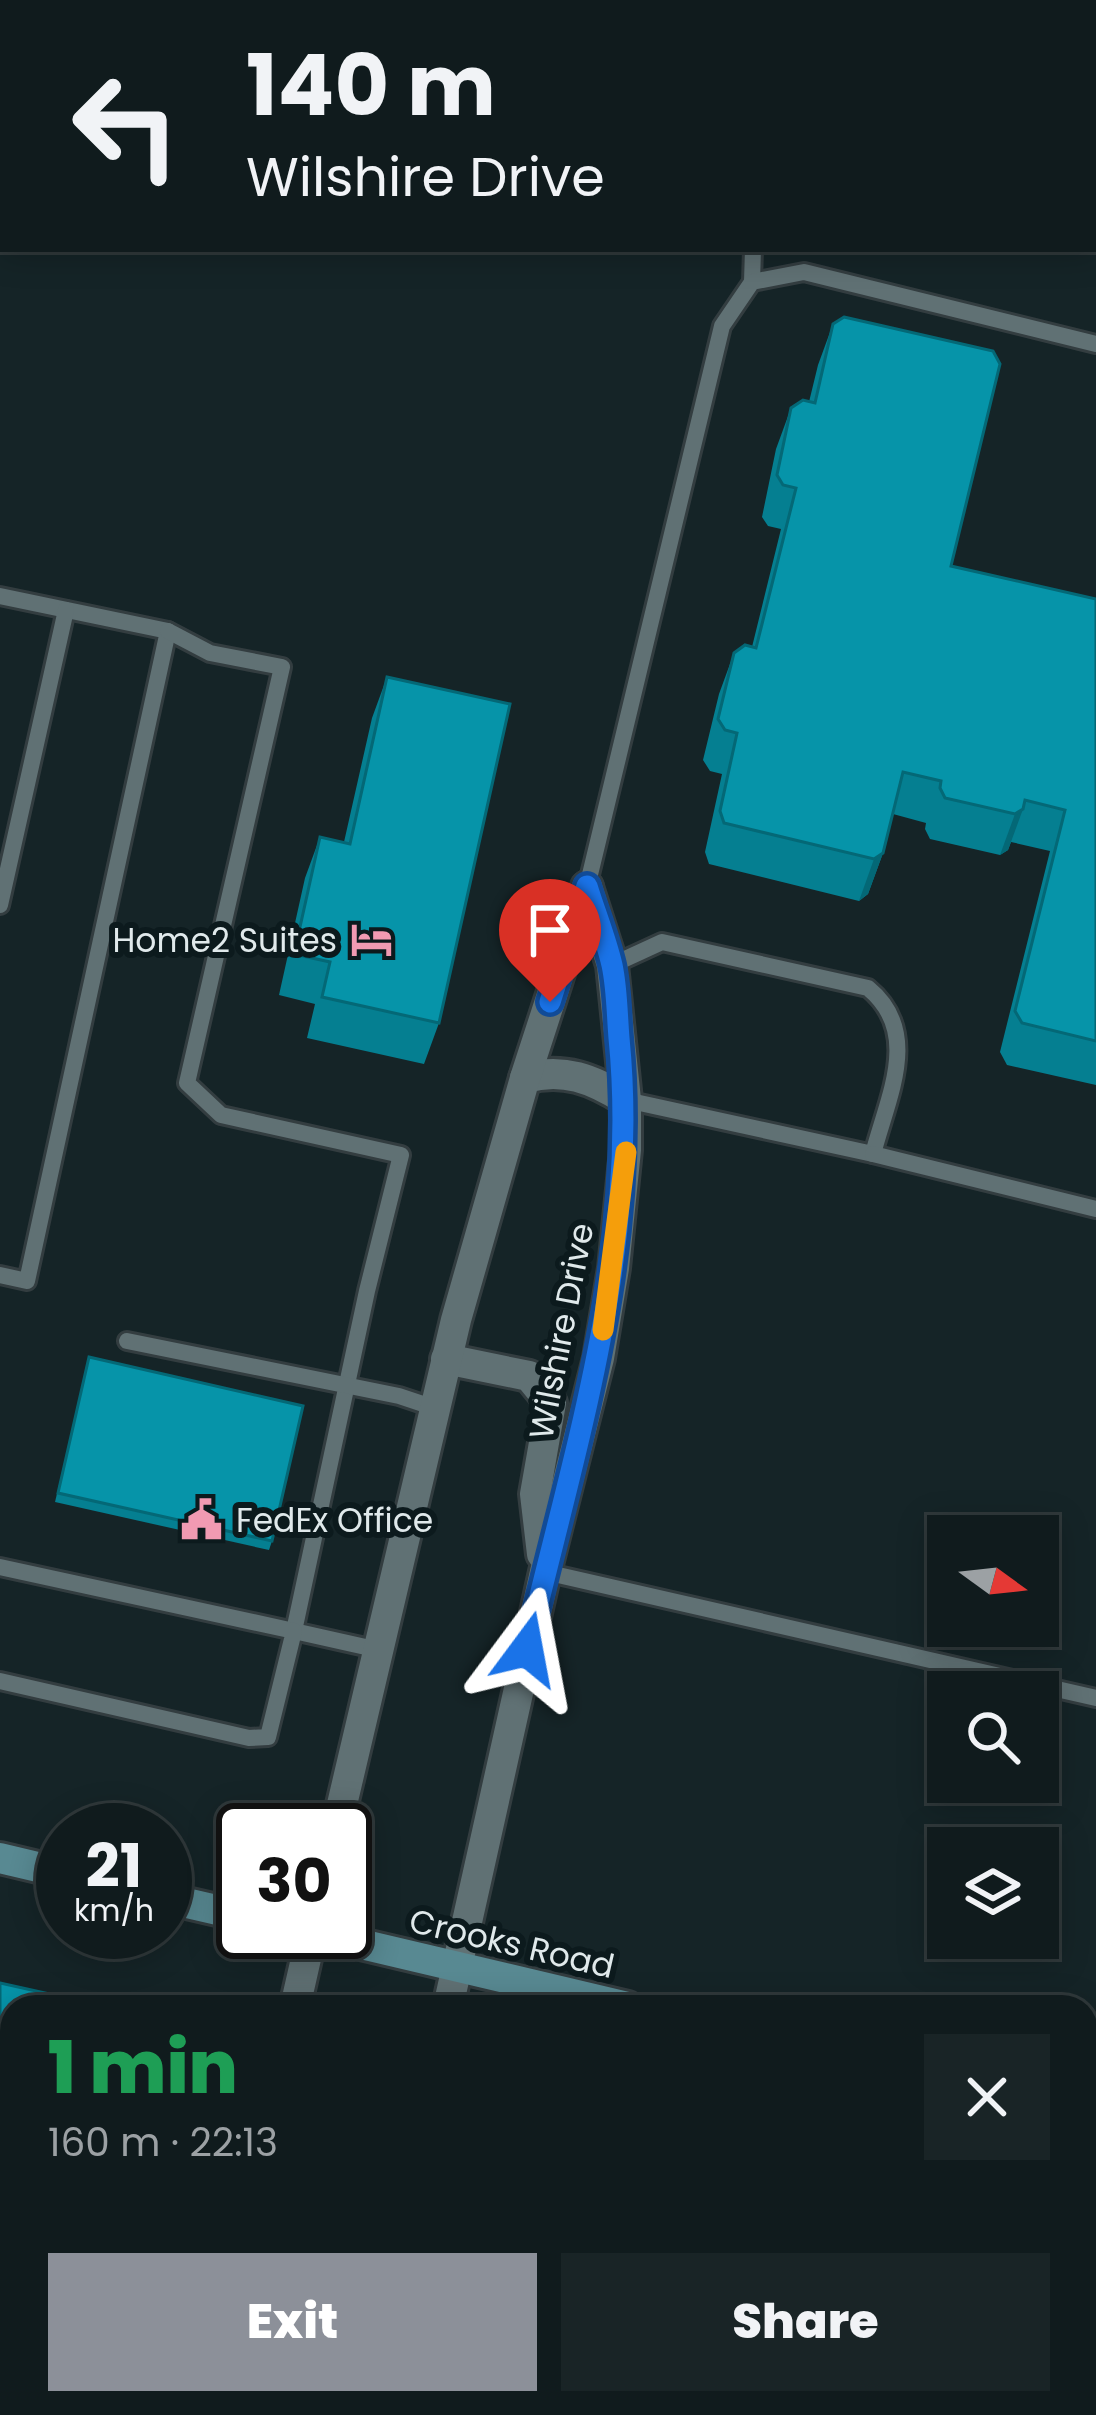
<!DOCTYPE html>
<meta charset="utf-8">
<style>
:root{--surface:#101b1d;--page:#192426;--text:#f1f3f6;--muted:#9ca1a4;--line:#30393b;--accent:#8c9099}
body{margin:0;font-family:Poppins,sans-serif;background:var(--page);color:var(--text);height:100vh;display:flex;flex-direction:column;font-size:45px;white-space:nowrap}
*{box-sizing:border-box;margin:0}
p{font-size:39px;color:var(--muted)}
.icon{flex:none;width:66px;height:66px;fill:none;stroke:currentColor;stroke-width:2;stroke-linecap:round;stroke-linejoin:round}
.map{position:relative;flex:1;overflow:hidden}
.side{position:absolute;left:0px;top:1995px;width:1098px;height:420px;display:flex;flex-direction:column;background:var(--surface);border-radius:36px 36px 0 0;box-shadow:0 6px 30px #0003,0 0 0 3px var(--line)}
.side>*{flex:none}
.hud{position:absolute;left:0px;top:0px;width:1098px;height:252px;box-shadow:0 6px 30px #0003,0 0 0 3px var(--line);background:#101b1d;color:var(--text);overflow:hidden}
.needle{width:78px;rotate:105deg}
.buttons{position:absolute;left:927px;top:1515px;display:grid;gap:24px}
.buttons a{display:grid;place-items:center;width:132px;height:132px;border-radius:0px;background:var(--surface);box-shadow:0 6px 30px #0003,0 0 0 3px var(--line);font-size:60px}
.speed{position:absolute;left:36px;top:1803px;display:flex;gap:24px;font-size:60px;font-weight:700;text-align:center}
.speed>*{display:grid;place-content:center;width:156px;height:156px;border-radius:50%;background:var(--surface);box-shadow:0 6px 30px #0003,0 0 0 3px var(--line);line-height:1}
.speed small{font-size:30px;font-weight:400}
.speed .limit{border:6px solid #111;border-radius:18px;background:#fff;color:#111}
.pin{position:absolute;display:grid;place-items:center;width:102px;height:102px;color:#fff;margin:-123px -51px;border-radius:50% 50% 50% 0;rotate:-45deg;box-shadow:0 0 12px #0007}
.pin .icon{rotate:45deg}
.me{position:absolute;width:132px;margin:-66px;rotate:13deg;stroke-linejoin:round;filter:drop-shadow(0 0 9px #0008)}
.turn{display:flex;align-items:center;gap:42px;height:252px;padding:0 48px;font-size:54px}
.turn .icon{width:156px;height:156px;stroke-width:2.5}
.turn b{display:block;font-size:84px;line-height:102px}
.round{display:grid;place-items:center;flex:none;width:126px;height:126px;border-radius:0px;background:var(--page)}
.summary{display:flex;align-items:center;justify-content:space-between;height:204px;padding:0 48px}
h1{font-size:72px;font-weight:800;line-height:90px;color:#1e9e55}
.primary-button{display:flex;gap:24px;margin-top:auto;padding:24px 48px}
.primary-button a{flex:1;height:138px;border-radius:0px;background:var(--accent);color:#fff;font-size:48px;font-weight:800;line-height:138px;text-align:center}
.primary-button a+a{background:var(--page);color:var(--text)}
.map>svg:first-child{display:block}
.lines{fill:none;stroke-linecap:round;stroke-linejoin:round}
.service-casing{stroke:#333d40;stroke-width:22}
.minor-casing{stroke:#333d40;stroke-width:36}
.secondary-casing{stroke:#333d40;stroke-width:36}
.service{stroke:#607174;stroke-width:16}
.minor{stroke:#607174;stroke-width:30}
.secondary{stroke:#588992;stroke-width:30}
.wall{fill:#057f91}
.shaded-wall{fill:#046876}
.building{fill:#0694a9;stroke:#046876;stroke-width:3}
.route-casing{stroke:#114b97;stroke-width:30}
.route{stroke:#1a73e8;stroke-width:21}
.slow{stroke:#f59e0b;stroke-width:21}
.labels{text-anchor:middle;stroke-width:12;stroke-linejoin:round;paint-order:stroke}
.poi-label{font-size:33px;fill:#e0e9eb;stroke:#0c1a1d;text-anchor:end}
.street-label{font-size:33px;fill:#e0e9eb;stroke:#0c1a1d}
</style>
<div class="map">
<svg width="1096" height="2415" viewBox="0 0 1096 2415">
<rect width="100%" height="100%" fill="#152427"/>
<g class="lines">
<defs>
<g id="service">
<polyline points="268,3 268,0"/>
<polyline points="0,68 3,68"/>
<polyline points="752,282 753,249"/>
<polyline points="0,596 168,631 27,1281 0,1275"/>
<polyline points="168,631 210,653 282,667 187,1083 221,1115 401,1155 367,1291 294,1631 379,1650"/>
<polyline points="587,887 722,326 752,282 804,272 1096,344"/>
<polyline points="0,905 66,610"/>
<path d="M 612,965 L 662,942 L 868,988 C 922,1032 888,1096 873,1154 L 626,1100"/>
<polyline points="873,1154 1096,1209"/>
<polyline points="127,1341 399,1396 435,1408"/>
<polyline points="0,1567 294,1631 268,1737 249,1738 0,1681"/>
<polyline points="545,1572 1096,1698"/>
<polyline points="0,2165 12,2168"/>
<polyline points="0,2358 12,2361"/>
<polyline points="1052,2403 1054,2415"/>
<polyline points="101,2415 101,2403"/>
<polyline points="654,2415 657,2403"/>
</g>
<g id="minor">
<path d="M 525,1078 C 563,1067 593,1079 626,1100"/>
<polyline points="446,1359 529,1376 551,1403 535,1494 542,1554"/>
<polyline points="336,1830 456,1320 525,1078 587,887"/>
<polyline points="295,2007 312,1932"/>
<polyline points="448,2007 545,1572 599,1358 614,1268 626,1150 626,1100 612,965 587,887"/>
<polyline points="219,2415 220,2403"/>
<polyline points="331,2415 332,2403"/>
<polyline points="363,2415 364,2403"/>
</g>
<g id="secondary">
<polyline points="0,1858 63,1873"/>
<polyline points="165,1898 243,1916"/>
<polyline points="310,1932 628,2007"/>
<polyline points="1086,2117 1096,2119"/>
</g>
</defs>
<use href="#service" class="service-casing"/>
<use href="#minor" class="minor-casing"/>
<use href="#secondary" class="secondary-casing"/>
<use href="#service" class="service"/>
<use href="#minor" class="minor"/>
<use href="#secondary" class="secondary"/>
</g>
<g class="wall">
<rect x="0" y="93" width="3" height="138"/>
<polygon points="833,324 951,566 1096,599 1096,1085 1007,1065 1000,1052 1050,851 1011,842 1008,850 1000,855 930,839 925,829 926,823 893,814 883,853 868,894 859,901 709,864 705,852 722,774 710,771 703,760 719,694 734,653 752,647 781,529 768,526 762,517 776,449 791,408 809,402 818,365"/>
<polygon points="387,677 439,1023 424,1064 307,1038 315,1004 279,995 305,878 320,837 344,842 372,718"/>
<polygon points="89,1357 272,1541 269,1550 55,1502"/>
<polygon points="0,1983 12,2007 12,2138 0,2135"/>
</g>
<g class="shaded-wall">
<polygon points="1023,809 1008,850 1000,855 1015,814"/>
<polygon points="883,853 868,894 859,901 874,859"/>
</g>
<g class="building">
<rect x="0" y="93" width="3" height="119"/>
<polygon points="844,317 993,351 1000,364 951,566 1096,599 1096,1041 1022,1023 1015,1011 1065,810 1025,800 1023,809 1015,814 945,798 940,788 941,781 903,772 883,853 874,859 724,823 720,811 737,733 725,730 718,719 734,653 745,645 756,648 796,488 783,485 777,475 791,408 803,400 815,403 833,324"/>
<polygon points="387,677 510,704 439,1023 322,997 330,962 294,954 320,837 350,844"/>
<polygon points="89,1357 303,1406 272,1541 58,1493"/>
<polygon points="0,1983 108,2007 12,2007 12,2128 0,2126"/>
</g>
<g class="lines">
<defs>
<path id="route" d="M 527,1649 C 575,1446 640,1249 619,1038 C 617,1014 617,988 612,965 C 606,939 595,912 587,886 L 550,1002"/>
</defs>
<use href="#route" class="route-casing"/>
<use href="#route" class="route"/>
<polyline class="slow" points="603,1330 626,1152"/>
</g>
<defs>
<symbol id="hotel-bare" viewBox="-9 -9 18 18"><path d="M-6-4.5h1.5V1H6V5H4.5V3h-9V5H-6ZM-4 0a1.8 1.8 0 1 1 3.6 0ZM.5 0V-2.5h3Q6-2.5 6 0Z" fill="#f19ab2" stroke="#0c1a1d" stroke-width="2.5" paint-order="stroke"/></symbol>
<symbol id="civic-bare" viewBox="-9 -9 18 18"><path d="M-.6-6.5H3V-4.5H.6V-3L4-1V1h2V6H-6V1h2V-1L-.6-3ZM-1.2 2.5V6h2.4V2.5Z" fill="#f19ab2" stroke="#0c1a1d" stroke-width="2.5" paint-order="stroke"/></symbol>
</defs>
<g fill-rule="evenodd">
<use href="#hotel-bare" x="342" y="910" width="59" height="59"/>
<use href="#civic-bare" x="172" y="1490" width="59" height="59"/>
</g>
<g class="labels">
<g class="poi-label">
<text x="337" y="952">Home2 Suites</text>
<text x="236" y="1532" text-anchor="start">FedEx Office</text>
</g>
<g class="street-label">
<text transform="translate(561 1331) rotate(-79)" y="12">Wilshire Drive</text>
<text transform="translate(512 1943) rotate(13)" y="12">Crooks Road</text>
</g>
</g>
</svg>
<div class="buttons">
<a><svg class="needle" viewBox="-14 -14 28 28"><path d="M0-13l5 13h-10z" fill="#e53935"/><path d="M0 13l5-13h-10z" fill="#9ca1a4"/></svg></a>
<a><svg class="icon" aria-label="search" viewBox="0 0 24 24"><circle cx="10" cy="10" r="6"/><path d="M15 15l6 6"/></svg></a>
<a><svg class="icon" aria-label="layers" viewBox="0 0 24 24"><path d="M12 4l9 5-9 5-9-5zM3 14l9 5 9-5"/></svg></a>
</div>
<div class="speed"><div>21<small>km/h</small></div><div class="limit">30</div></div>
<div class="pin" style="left:550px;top:1002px;background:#d93025"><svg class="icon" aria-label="arrive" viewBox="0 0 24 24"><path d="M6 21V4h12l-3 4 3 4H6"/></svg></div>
<svg class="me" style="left:527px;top:1649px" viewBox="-20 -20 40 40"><path d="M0-17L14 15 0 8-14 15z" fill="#1a73e8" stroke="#fff" stroke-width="4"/></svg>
<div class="hud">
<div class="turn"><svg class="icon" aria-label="left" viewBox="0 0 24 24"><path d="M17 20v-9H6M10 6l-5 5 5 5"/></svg><div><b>140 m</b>Wilshire Drive</div></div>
</div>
<section class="side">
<div class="summary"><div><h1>1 min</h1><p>160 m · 22:13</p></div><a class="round"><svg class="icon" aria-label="close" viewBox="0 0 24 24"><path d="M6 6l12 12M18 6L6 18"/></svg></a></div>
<div class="primary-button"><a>Exit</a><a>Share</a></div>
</section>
</div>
